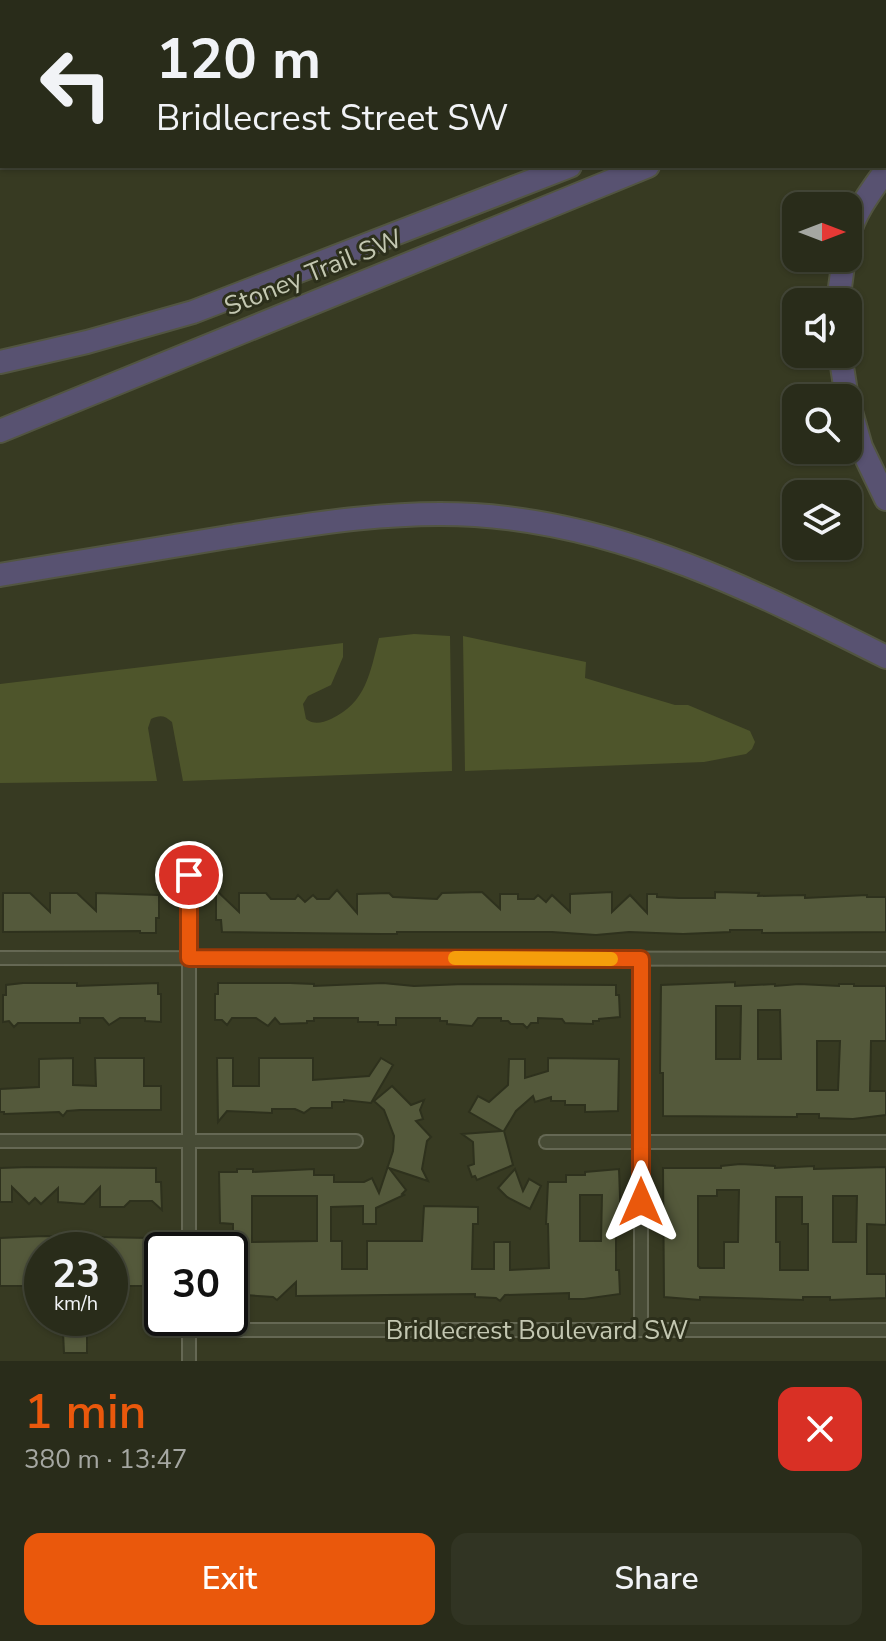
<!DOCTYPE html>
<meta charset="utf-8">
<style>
:root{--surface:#292c1a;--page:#313423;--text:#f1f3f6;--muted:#a5a7a2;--line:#454839;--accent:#ea580c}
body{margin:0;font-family:"Nunito Sans",sans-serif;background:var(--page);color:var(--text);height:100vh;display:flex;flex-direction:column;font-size:30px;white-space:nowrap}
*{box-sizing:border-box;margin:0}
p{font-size:26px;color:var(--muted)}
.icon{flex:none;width:44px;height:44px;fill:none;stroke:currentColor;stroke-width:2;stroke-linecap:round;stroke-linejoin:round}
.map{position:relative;height:1361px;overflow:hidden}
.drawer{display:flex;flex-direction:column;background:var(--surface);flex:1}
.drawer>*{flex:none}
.top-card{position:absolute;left:0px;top:0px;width:886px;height:168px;box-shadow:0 2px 6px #0004,0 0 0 2px var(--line);background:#292c1a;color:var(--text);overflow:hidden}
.needle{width:52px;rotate:90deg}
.fabs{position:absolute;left:782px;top:192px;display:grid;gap:16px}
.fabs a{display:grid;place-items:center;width:80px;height:80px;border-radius:16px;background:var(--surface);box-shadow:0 2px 6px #0004,0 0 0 2px var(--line);font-size:40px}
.speed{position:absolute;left:24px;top:1232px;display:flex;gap:16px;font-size:40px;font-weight:700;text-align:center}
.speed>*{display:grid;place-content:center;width:104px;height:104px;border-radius:50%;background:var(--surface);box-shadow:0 2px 6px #0004,0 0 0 2px var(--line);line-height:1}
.speed small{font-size:20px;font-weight:400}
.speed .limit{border:4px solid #111;border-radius:12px;background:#fff;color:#111}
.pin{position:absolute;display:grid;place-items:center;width:68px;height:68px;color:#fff;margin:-34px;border:4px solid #fff;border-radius:50%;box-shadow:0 2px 8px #0007}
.me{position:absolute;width:88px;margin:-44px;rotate:0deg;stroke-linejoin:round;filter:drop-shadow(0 0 6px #0008)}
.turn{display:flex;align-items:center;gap:28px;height:168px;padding:0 24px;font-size:36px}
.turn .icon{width:104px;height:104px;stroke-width:2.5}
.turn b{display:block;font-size:56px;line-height:68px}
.round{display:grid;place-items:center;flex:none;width:84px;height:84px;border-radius:16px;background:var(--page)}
.summary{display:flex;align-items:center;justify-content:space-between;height:136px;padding:0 24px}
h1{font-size:48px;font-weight:600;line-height:60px;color:var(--accent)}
.cta{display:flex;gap:16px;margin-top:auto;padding:16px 24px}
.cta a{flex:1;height:92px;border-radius:16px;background:var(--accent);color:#fff;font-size:32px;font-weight:600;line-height:92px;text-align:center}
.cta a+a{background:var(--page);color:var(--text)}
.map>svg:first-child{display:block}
.water{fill:#4e552b}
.building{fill:#54593b;stroke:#2e311d;stroke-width:2;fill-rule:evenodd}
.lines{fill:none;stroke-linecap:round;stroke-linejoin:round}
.street-casing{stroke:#656854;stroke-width:16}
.highway-casing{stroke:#525541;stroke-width:26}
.street{stroke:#474b35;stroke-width:12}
.highway{stroke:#585271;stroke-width:22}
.route-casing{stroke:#983908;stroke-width:20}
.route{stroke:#ea580c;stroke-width:14}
.slow{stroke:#f59e0b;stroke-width:14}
.labels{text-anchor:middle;stroke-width:6;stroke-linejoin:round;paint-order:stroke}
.street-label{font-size:26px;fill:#c3c7b1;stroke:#2c2f1b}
</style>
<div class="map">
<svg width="886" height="1361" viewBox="0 0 886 1361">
<rect width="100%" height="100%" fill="#373a22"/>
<g class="water">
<path d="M 414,634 L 450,636 L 452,771 L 183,781 L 172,722 C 164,715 160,715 151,719 L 148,728 L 157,781 L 0,783 L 0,684 L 343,643 L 343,657 L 331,685 L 308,696 L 303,704 L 306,719 C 314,725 322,723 331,719 C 366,703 370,673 379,638 Z"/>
<polygon points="463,636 586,662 585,678 675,705 688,705 750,731 755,742 752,749 746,754 704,762 465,771"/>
</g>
<g class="building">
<polygon points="216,890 239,912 239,893 266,893 271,899 295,899 298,895 305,902 313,895 317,899 329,899 337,890 357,913 357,894 389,893 393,897 437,899 442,893 482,892 500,909 500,894 518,894 518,899 534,899 538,895 546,902 552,895 570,912 570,894 612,892 612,912 630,895 647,913 647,894 657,894 657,897 679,898 715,898 715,892 759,893 758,896 805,895 805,898 867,895 867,897 886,897 886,932 762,933 762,930 730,930 730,932 683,934 629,932 596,935 552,932 397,932 397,934 381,934 222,932 221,920 216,920"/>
<polygon points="3,893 30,893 50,912 50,893 77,893 96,911 96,893 159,895 159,918 156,918 156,933 140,933 140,931 3,932"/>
<path d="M 735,982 L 735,986 L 775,984 L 775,986 L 799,984 L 839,986 L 839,984 L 854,984 L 854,986 L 886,986 L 886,1041 L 871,1041 L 870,1091 L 886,1091 L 886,1115 L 853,1119 L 819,1118 L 819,1114 L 797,1114 L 797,1117 L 663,1116 L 663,1073 L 660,1073 L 661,985 ZM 716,1006 L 741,1006 L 740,1059 L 716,1059 ZM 758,1010 L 780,1010 L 781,1059 L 758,1059 ZM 817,1041 L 840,1041 L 838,1090 L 817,1090 Z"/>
<polygon points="23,983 77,983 77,986 158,983 158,994 161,994 161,1022 145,1021 145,1018 120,1018 109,1025 103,1018 80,1018 80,1023 18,1023 14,1027 9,1021 3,1022 3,995 6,995 6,985"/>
<polygon points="218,983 290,983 314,984 314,986 383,983 414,986 464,984 616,985 616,995 619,995 620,1017 599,1019 599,1021 593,1021 593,1024 565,1023 562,1019 538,1018 538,1023 531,1023 527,1028 523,1024 511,1024 508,1021 501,1021 501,1018 478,1018 472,1026 447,1024 447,1021 440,1021 440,1018 396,1018 396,1025 378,1025 378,1022 358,1022 358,1018 314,1018 314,1021 307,1021 307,1023 280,1024 275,1018 268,1026 256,1018 232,1018 227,1025 222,1020 215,1020 215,994 218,994"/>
<polygon points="73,1058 73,1085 96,1086 95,1058 144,1058 144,1086 161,1086 161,1110 80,1110 67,1111 63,1116 59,1112 4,1114 4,1112 0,1112 0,1089 39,1087 39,1059"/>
<polygon points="217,1058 233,1058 233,1086 259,1086 259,1058 313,1058 313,1080 369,1076 381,1058 393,1065 371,1103 344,1100 344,1102 332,1102 332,1108 311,1108 304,1113 295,1109 272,1109 272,1113 227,1111 218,1122"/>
<polygon points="548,1058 619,1059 618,1111 585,1112 585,1105 565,1105 565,1101 551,1101 551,1097 535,1102 533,1096 516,1111 504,1131 513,1165 477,1180 475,1176 472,1177 468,1166 474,1164 473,1142 462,1134 502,1131 469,1112 478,1096 489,1102 508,1085 509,1059 525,1059 525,1078 548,1071"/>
<path d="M 392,1086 L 411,1105 L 424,1100 L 420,1110 L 423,1119 L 416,1121 L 431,1137 L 427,1141 L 422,1169 L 428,1181 L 389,1168 L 406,1190 L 402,1194 L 404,1195 L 376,1208 L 376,1224 L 363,1224 L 363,1206 L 331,1207 L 331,1241 L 342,1241 L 342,1269 L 367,1269 L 367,1241 L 422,1241 L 424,1206 L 478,1207 L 478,1224 L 473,1224 L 472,1269 L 494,1269 L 494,1242 L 510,1242 L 510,1270 L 549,1268 L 548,1224 L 546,1224 L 548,1182 L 566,1182 L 566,1175 L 585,1175 L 585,1172 L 619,1169 L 621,1224 L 616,1224 L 616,1270 L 619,1270 L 620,1294 L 584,1299 L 569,1299 L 569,1293 L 505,1295 L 500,1301 L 496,1298 L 475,1297 L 475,1294 L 296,1296 L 296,1282 L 277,1300 L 273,1297 L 230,1294 L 230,1266 L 233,1266 L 233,1224 L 220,1223 L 219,1172 L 237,1172 L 237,1169 L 253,1169 L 253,1172 L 314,1169 L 314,1175 L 334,1175 L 334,1182 L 364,1182 L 372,1178 L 379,1193 L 393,1151 L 394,1136 L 384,1110 L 374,1101 ZM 580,1195 L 602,1195 L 601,1241 L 580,1241 ZM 252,1196 L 317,1196 L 317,1241 L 252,1242 Z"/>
<path d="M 740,1164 L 775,1166 L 775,1168 L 814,1166 L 814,1169 L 886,1167 L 886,1225 L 867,1224 L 867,1274 L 886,1274 L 886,1298 L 830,1300 L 830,1297 L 803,1297 L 803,1300 L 700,1297 L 700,1300 L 664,1297 L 663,1168 L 721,1168 L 721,1166 ZM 717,1190 L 739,1190 L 738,1242 L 724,1242 L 724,1268 L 700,1268 L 698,1266 L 698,1196 L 717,1196 ZM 833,1196 L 857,1196 L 856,1242 L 833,1242 ZM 776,1197 L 802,1197 L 802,1224 L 808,1224 L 808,1270 L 780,1270 L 780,1242 L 776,1242 Z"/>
<polygon points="29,1167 156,1168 156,1182 161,1182 162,1210 152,1201 130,1201 124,1207 100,1207 100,1187 84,1204 58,1202 58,1188 41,1204 35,1198 29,1204 12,1187 12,1202 0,1202 0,1168"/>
<polygon points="515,1169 523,1191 529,1179 541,1186 530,1209 507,1197 498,1188"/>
<polygon points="44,1236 151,1238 151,1286 120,1286 120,1281 110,1281 110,1250 42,1250 42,1286 0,1286 0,1238"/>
<polygon points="87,1331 87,1353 64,1353 63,1332"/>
</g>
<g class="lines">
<defs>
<g id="street">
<polyline points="189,875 189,1250"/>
<polyline points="0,958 886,959"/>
<polyline points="641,959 641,1330"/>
<polyline points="0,1141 356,1141"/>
<polyline points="546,1142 886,1142"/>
<polyline points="189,1318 189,1361"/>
<polyline points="189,1330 886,1330"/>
</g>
<g id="highway">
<polyline points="135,2 140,0"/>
<polyline points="0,62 2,61"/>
<polyline points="884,66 886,66"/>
<polyline points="884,90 886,89"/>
<path d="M 848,238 C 854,213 871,191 886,170"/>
<polyline points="838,302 844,258"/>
<polyline points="840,354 847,398"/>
<polyline points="0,362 87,342 193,312 570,166"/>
<polyline points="848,401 861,447 886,499"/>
<polyline points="0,431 648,166"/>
<path d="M 0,575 C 76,562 152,550 228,537 C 310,524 392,510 475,515 C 622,524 757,592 886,657"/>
</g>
</defs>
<use href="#street" class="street-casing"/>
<use href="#highway" class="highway-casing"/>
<use href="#street" class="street"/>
<use href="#highway" class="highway"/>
</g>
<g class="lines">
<defs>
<polyline id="route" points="189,875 189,958 641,959 641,1202"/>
</defs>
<use href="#route" class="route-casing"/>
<use href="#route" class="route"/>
<polyline class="slow" points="455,958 611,959"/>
</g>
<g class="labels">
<g class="street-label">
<text transform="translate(313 272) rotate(-22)" y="9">Stoney Trail SW</text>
<text x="537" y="1339">Bridlecrest Boulevard SW</text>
</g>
</g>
</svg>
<div class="fabs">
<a><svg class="needle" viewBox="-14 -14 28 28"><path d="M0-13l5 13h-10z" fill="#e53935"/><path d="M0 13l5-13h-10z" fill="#a5a7a2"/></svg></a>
<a><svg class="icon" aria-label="sound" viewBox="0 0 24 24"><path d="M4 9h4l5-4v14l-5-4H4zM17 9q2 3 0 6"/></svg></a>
<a><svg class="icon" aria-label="search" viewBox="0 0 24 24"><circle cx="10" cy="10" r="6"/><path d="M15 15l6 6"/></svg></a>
<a><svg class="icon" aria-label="layers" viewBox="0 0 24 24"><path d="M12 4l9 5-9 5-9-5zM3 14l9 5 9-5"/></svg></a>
</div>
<div class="speed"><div>23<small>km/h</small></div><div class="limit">30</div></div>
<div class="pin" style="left:189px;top:875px;background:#d93025"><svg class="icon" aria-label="arrive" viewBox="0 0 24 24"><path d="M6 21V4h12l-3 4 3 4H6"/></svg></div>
<svg class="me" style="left:641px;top:1202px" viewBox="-20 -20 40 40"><path d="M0-17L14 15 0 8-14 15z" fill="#ea580c" stroke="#fff" stroke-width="4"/></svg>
<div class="top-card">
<div class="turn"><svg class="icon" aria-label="left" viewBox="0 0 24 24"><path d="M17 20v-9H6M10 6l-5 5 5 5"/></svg><div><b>120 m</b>Bridlecrest Street SW</div></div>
</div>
</div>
<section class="drawer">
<div class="summary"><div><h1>1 min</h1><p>380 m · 13:47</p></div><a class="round" style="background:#d93025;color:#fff"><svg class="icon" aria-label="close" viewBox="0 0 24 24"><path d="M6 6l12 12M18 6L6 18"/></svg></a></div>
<div class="cta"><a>Exit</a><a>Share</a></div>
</section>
